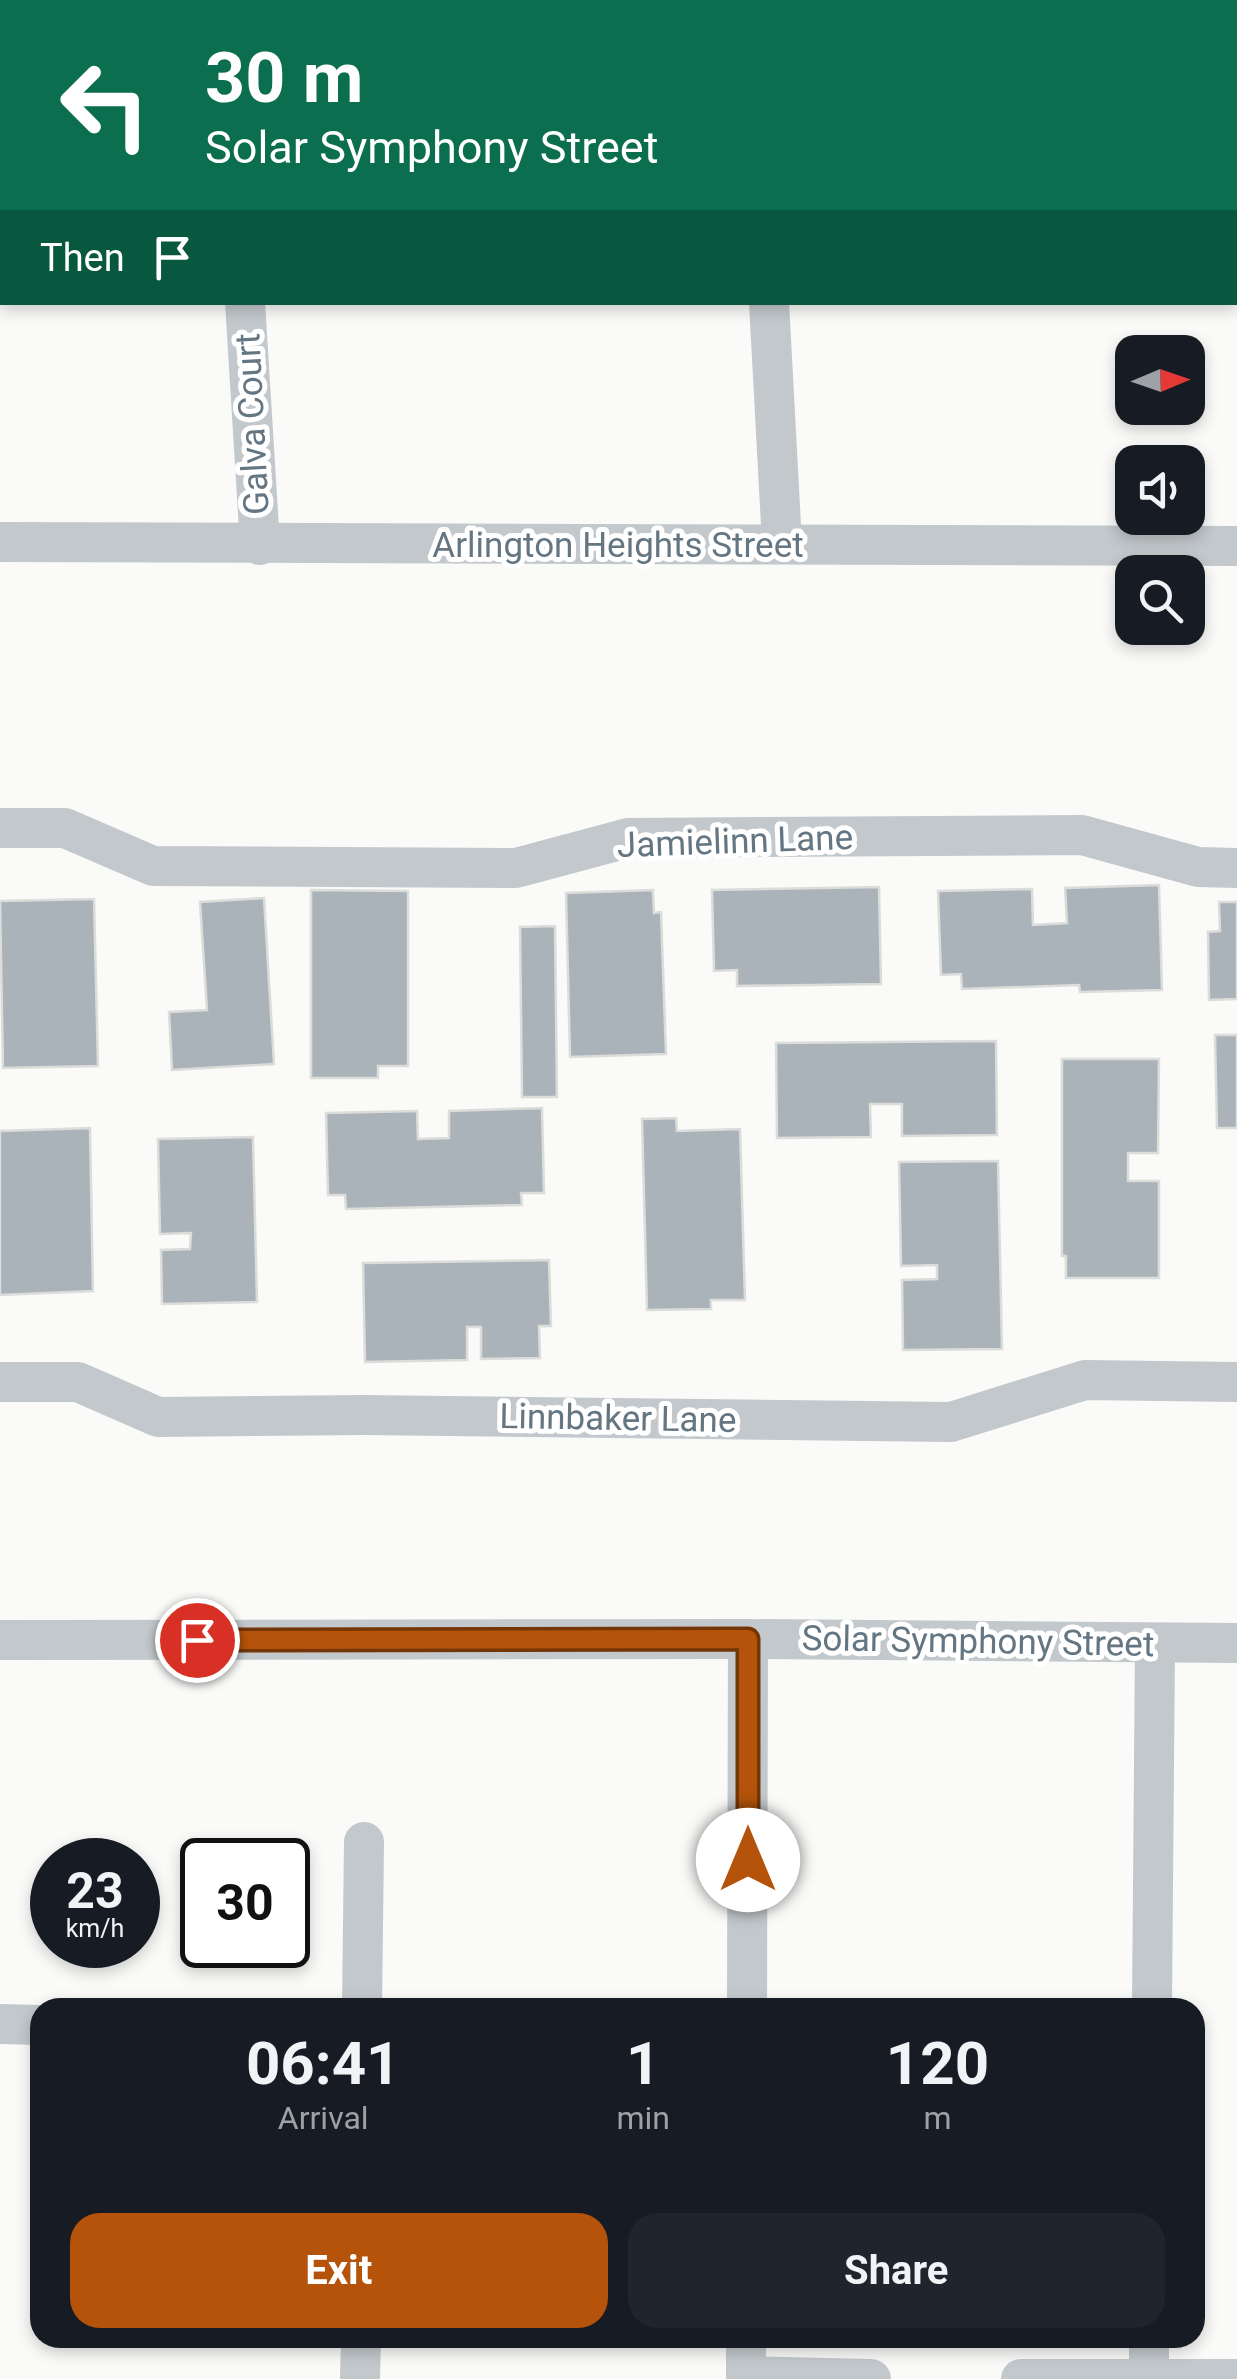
<!DOCTYPE html>
<style>
:root{--surface:#171b24;--page:#20242c;--text:#f1f3f6;--muted:#9ea1a6;--accent:#b45309}
body{margin:0;font-family:Roboto,sans-serif;background:var(--page);color:var(--text);height:100vh;display:flex;flex-direction:column;font-size:38px;white-space:nowrap}
*{box-sizing:border-box;margin:0}
p{font-size:32px;color:var(--muted)}
.icon{flex:none;width:55px;height:55px;fill:none;stroke:currentColor;stroke-width:2;stroke-linecap:round;stroke-linejoin:round}
.map{position:relative;flex:1;overflow:hidden}
.sheet{position:absolute;left:30px;top:1998px;width:1175px;height:350px;display:flex;flex-direction:column;background:var(--surface);border-radius:30px;box-shadow:0 5px 15px #0003}
.sheet>*{flex:none}
.hud{position:absolute;left:0px;top:0px;width:1238px;height:305px;box-shadow:0 5px 15px #0003;background:#0b6e4f;color:#fff;overflow:hidden}
.needle{width:65px;rotate:88deg}
.controls{position:absolute;left:1115px;top:335px;display:grid;gap:20px}
.controls a{display:grid;place-items:center;width:90px;height:90px;border-radius:20px;background:var(--surface);box-shadow:0 5px 15px #0003;font-size:50px}
.speed{position:absolute;left:30px;top:1838px;display:flex;gap:20px;font-size:50px;font-weight:700;text-align:center}
.speed>*{display:grid;place-content:center;width:130px;height:130px;border-radius:50%;background:var(--surface);box-shadow:0 5px 15px #0003;line-height:1}
.speed small{font-size:25px;font-weight:400}
.speed .limit{border:5px solid #111;border-radius:15px;background:#fff;color:#111}
.pin{position:absolute;display:grid;place-items:center;width:85px;height:85px;color:#fff;margin:-42px;border:5px solid #fff;border-radius:50%;box-shadow:0 2px 10px #0007}
.me{position:absolute;width:110px;margin:-55px;rotate:0deg;stroke-linejoin:round;filter:drop-shadow(0 0 8px #0008)}
.turn{display:flex;align-items:center;gap:35px;height:210px;padding:0 40px;font-size:45px}
.turn .icon{width:130px;height:130px;stroke-width:2.5}
.turn b{display:block;font-size:70px;line-height:85px}
.then{display:flex;align-items:center;height:95px;padding:0 40px;background:#0003;gap:20px;font-size:38px}
.eta{display:flex;justify-content:space-evenly;align-items:center;height:170px;text-align:center}
.eta b{font-size:60px;font-weight:700;line-height:70px}
.button{display:flex;gap:20px;margin-top:auto;padding:20px 40px}
.button a{flex:1;height:115px;border-radius:30px;background:var(--accent);color:#fff;font-size:40px;font-weight:700;line-height:115px;text-align:center}
.button a+a{background:var(--page);color:var(--text)}
.map>svg:first-child{display:block}
.building{fill:#aab3b9;stroke:#dcdcda;stroke-width:2.5}
.lines{fill:none;stroke-linecap:round;stroke-linejoin:round}
.street{stroke:#c3c8cc;stroke-width:40}
.route-casing{stroke:#753606;stroke-width:25}
.route{stroke:#b45309;stroke-width:18}
.labels{text-anchor:middle;stroke-width:10;stroke-linejoin:round;paint-order:stroke}
.street-label{font-size:35px;fill:#657683;stroke:#fff}
</style>
<div class="map">
<svg width="1237" height="2379" viewBox="0 0 1237 2379">
<rect width="100%" height="100%" fill="#fafaf8"/>
<g class="building">
<polygon points="1159,885 1162,990 1080,992 1079,985 962,989 961,974 941,975 938,891 1032,889 1033,925 1067,923 1065,888"/>
<polygon points="879,887 881,984 737,986 737,970 714,971 712,890"/>
<polygon points="311,890 408,891 408,1066 378,1066 378,1078 311,1078"/>
<polygon points="653,890 654,913 661,912 666,1054 570,1057 566,893"/>
<polygon points="264,898 274,1064 172,1070 169,1012 207,1010 200,902"/>
<polygon points="94,899 98,1066 3,1068 0,901"/>
<polygon points="1219,902 1237,902 1237,999 1209,1000 1208,932 1220,931"/>
<polygon points="555,926 557,1097 522,1097 520,927"/>
<polygon points="1215,1035 1237,1035 1237,1128 1217,1128"/>
<polygon points="996,1041 997,1135 902,1136 902,1104 870,1104 871,1137 777,1138 776,1043"/>
<polygon points="1062,1059 1159,1059 1158,1153 1128,1153 1128,1181 1159,1181 1159,1278 1066,1278 1066,1256 1062,1256"/>
<polygon points="542,1108 544,1193 521,1193 522,1205 346,1209 345,1195 328,1195 326,1113 417,1111 418,1139 449,1138 449,1111"/>
<polygon points="676,1118 677,1131 740,1129 745,1300 711,1300 711,1309 647,1310 642,1119"/>
<polygon points="90,1128 93,1291 0,1295 0,1131"/>
<polygon points="253,1137 257,1302 162,1304 161,1250 190,1249 191,1233 160,1234 158,1139"/>
<polygon points="998,1161 1002,1349 903,1350 902,1280 937,1279 937,1265 901,1266 899,1162"/>
<polygon points="549,1260 551,1326 539,1326 540,1358 481,1359 481,1327 467,1327 467,1360 365,1362 363,1263"/>
</g>
<g class="lines">
<g class="street">
<polyline points="753,0 753,2"/>
<polyline points="232,2 233,0"/>
<polyline points="245,302 260,545"/>
<polyline points="769,302 782,544"/>
<polyline points="0,542 1237,546"/>
<polyline points="0,828 65,828 153,866 516,868 628,838 1082,835 1198,867 1237,868"/>
<polyline points="0,1382 78,1382 158,1417 364,1415 951,1422 1085,1380 1237,1382"/>
<polyline points="0,1640 748,1639 1237,1643"/>
<polyline points="362,2008 364,1842"/>
<polyline points="747,2008 748,1639"/>
<polyline points="1152,2008 1155,1644"/>
<polyline points="0,2024 40,2025"/>
<polyline points="746,2376 871,2379"/>
<polyline points="1149,2377 1149,2338"/>
<polyline points="360,2379 361,2338"/>
<polyline points="746,2379 746,2338"/>
<polyline points="1021,2379 1237,2379"/>
</g>
</g>
<g class="lines">
<defs>
<polyline id="route" points="197,1640 748,1639 748,1860"/>
</defs>
<use href="#route" class="route-casing"/>
<use href="#route" class="route"/>
</g>
<g class="labels">
<g class="street-label">
<text transform="translate(252 424) rotate(-93)" y="12">Galva Court</text>
<text x="618" y="557">Arlington Heights Street</text>
<text transform="translate(735 841) rotate(-2)" y="12">Jamielinn Lane</text>
<text transform="translate(618 1418) rotate(1)" y="12">Linnbaker Lane</text>
<text transform="translate(978 1641) rotate(1)" y="12">Solar Symphony Street</text>
</g>
</g>
</svg>
<div class="controls">
<a><svg class="needle" viewBox="-14 -14 28 28"><path d="M0-13l5 13h-10z" fill="#e53935"/><path d="M0 13l5-13h-10z" fill="#9ea1a6"/></svg></a>
<a><svg class="icon" aria-label="sound" viewBox="0 0 24 24"><path d="M4 9h4l5-4v14l-5-4H4zM17 9q2 3 0 6"/></svg></a>
<a><svg class="icon" aria-label="search" viewBox="0 0 24 24"><circle cx="10" cy="10" r="6"/><path d="M15 15l6 6"/></svg></a>
</div>
<div class="speed"><div>23<small>km/h</small></div><div class="limit">30</div></div>
<div class="pin" style="left:197px;top:1640px;background:#d93025"><svg class="icon" aria-label="arrive" viewBox="0 0 24 24"><path d="M6 21V4h12l-3 4 3 4H6"/></svg></div>
<svg class="me" style="left:748px;top:1860px" viewBox="-20 -20 40 40"><circle r="19" fill="#fff"/><path d="M0-13L10 11 0 6-10 11z" fill="#b45309"/></svg>
<div class="hud">
<div class="turn"><svg class="icon" aria-label="left" viewBox="0 0 24 24"><path d="M17 20v-9H6M10 6l-5 5 5 5"/></svg><div><b>30 m</b>Solar Symphony Street</div></div>
<div class="then">Then<svg class="icon" aria-label="arrive" viewBox="0 0 24 24"><path d="M6 21V4h12l-3 4 3 4H6"/></svg></div>
</div>
<section class="sheet">
<div class="eta">
<div><b>06:41</b><p>Arrival</p></div>
<div><b>1</b><p>min</p></div>
<div><b>120</b><p>m</p></div>
</div>
<div class="button"><a>Exit</a><a>Share</a></div>
</section>
</div>
